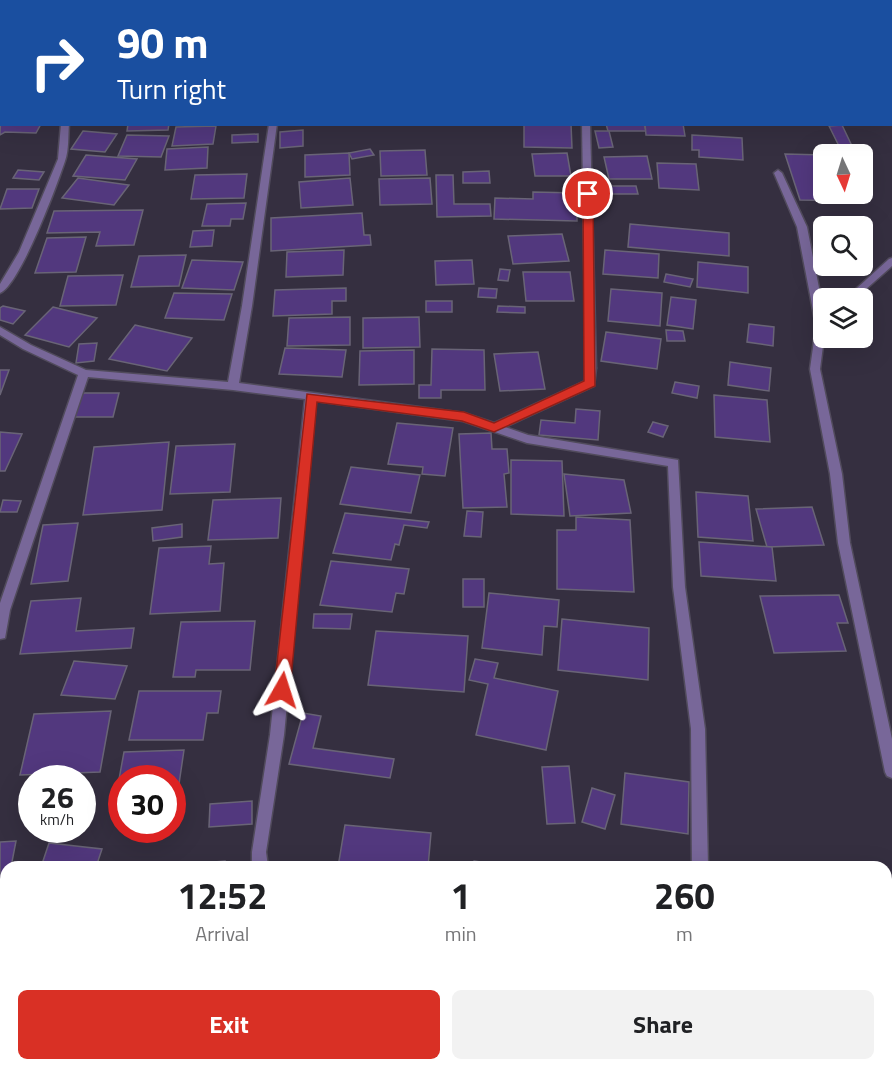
<!DOCTYPE html>
<style>
:root{--surface:#fff;--page:#f2f2f2;--text:#202124;--muted:#757577;--accent:#d93025}
body{margin:0;font-family:"Titillium Web",sans-serif;background:var(--page);color:var(--text);height:100vh;display:flex;flex-direction:column;font-size:22px;white-space:nowrap}
*{box-sizing:border-box;margin:0}
p{font-size:20px;color:var(--muted)}
.icon{flex:none;width:33px;height:33px;fill:none;stroke:currentColor;stroke-width:2;stroke-linecap:round;stroke-linejoin:round}
.map{position:relative;flex:1;overflow:hidden}
.details{position:absolute;left:0px;top:861px;width:892px;height:210px;display:flex;flex-direction:column;background:var(--surface);border-radius:18px 18px 0 0;box-shadow:0 6px 24px #0002}
.details>*{flex:none}
.hud{position:absolute;left:0px;top:0px;width:892px;height:126px;box-shadow:0 6px 24px #0002;background:#1a4fa0;color:#fff;overflow:hidden}
.needle{width:39px;rotate:176deg}
.buttons{position:absolute;left:813px;top:144px;display:grid;gap:12px}
.buttons a{display:grid;place-items:center;width:60px;height:60px;border-radius:9px;background:var(--surface);box-shadow:0 6px 24px #0002;font-size:30px}
.speed{position:absolute;left:18px;top:765px;display:flex;gap:12px;font-size:30px;font-weight:700;text-align:center}
.speed>*{display:grid;place-content:center;width:78px;height:78px;border-radius:50%;background:var(--surface);box-shadow:0 6px 24px #0002;line-height:1}
.speed small{font-size:15px;font-weight:400}
.speed .limit{border:9px solid #d22;background:#fff;color:#111}
.pin{position:absolute;display:grid;place-items:center;width:51px;height:51px;color:#fff;margin:-26px;border:3px solid #fff;border-radius:50%;box-shadow:0 2px 6px #0007}
.me{position:absolute;width:66px;margin:-33px;rotate:6deg;stroke-linejoin:round;filter:drop-shadow(0 0 4px #0008)}
.turn{display:flex;align-items:center;gap:21px;height:126px;padding:0 18px;font-size:27px}
.turn .icon{width:78px;height:78px;stroke-width:2.5}
.turn b{display:block;font-size:42px;line-height:51px}
.eta{display:flex;justify-content:space-evenly;align-items:center;height:102px;text-align:center}
.eta b{font-size:36px;font-weight:700;line-height:42px}
.cta{display:flex;gap:12px;margin-top:auto;padding:12px 18px}
.cta a{flex:1;height:69px;border-radius:9px;background:var(--accent);color:#fff;font-size:24px;font-weight:700;line-height:69px;text-align:center}
.cta a+a{background:var(--page);color:var(--text)}
.map>svg:first-child{display:block}
.building{fill:#52387e;stroke:#696476;stroke-width:1.5}
.lines{fill:none;stroke-linecap:round;stroke-linejoin:round}
.service-casing{stroke:#514b5c;stroke-width:3}
.minor-casing{stroke:#514b5c;stroke-width:3}
.service{fill:#786799;fill-rule:evenodd}
.minor{fill:#786799;fill-rule:evenodd}
.route{fill:#d93025;stroke:#8d1f18;stroke-width:1.5}
</style>
<div class="map">
<svg width="892" height="1071" viewBox="0 0 892 1071">
<rect width="100%" height="100%" fill="#352f40"/>
<g class="building">
<polygon points="1,105 2,124 41,124 36,133 5,132 0,135"/>
<polygon points="128,124 169,124 168,130 127,131"/>
<polygon points="524,124 571,124 572,148 524,147"/>
<polygon points="606,124 644,124 646,131 608,131"/>
<polygon points="645,124 683,124 685,136 646,135"/>
<polygon points="842,125 852,146 839,146 829,126"/>
<polygon points="216,126 213,144 172,146 176,127"/>
<polygon points="303,130 303,146 280,148 280,132"/>
<polygon points="83,131 117,134 105,152 71,149"/>
<polygon points="595,131 609,131 613,147 599,148"/>
<polygon points="258,134 258,142 232,143 232,135"/>
<polygon points="127,135 169,136 161,157 118,156"/>
<polygon points="692,135 742,138 743,160 699,157 699,150 692,150"/>
<polygon points="208,147 207,168 165,170 167,149"/>
<polygon points="370,149 374,155 352,159 349,153"/>
<polygon points="425,150 427,175 381,176 380,151"/>
<polygon points="349,153 350,175 305,177 305,155"/>
<polygon points="567,153 571,176 535,176 532,154"/>
<polygon points="785,154 824,155 824,194 852,194 854,201 800,200"/>
<polygon points="86,155 137,159 125,180 73,176"/>
<polygon points="647,156 652,179 609,179 604,157"/>
<polygon points="657,163 696,164 699,190 659,188"/>
<polygon points="18,170 44,172 39,180 13,178"/>
<polygon points="489,171 490,183 463,183 463,172"/>
<polygon points="247,174 244,198 191,199 195,175"/>
<polygon points="436,175 453,175 454,204 490,204 491,216 437,217"/>
<polygon points="78,178 129,185 114,205 62,198"/>
<polygon points="350,178 353,205 301,208 299,182"/>
<polygon points="430,178 432,204 380,205 379,179"/>
<polygon points="603,186 636,186 638,194 604,194"/>
<polygon points="7,189 39,189 32,208 0,209"/>
<polygon points="533,192 577,193 577,221 494,219 495,198 533,199"/>
<polygon points="246,203 243,219 231,219 230,226 202,226 207,204"/>
<polygon points="143,210 134,245 96,246 100,232 47,233 54,211"/>
<polygon points="362,213 364,235 370,235 371,245 271,251 271,218"/>
<polygon points="630,224 729,233 729,256 628,247"/>
<polygon points="214,230 212,246 190,247 193,231"/>
<polygon points="562,234 569,261 513,264 508,236"/>
<polygon points="86,237 76,272 35,273 47,238"/>
<polygon points="344,250 343,275 286,277 287,252"/>
<polygon points="605,250 659,254 658,278 603,274"/>
<polygon points="186,255 179,286 131,287 139,256"/>
<polygon points="192,260 243,262 234,290 182,288"/>
<polygon points="472,260 474,284 436,285 435,261"/>
<polygon points="698,262 748,267 748,293 697,287"/>
<polygon points="500,269 510,270 508,281 498,280"/>
<polygon points="523,272 570,272 574,301 526,301"/>
<polygon points="666,274 693,279 690,287 664,282"/>
<polygon points="123,275 116,305 60,306 68,276"/>
<polygon points="346,288 346,301 332,301 332,314 273,316 275,290"/>
<polygon points="479,288 497,289 496,298 478,297"/>
<polygon points="611,289 662,293 660,326 608,321"/>
<polygon points="174,293 232,294 224,320 165,318"/>
<polygon points="671,297 696,300 693,329 667,325"/>
<rect x="426" y="301" width="26" height="11"/>
<polygon points="3,306 25,311 13,324 0,320 0,308"/>
<polygon points="498,306 525,307 525,313 497,312"/>
<polygon points="53,307 97,318 69,347 25,335"/>
<polygon points="350,317 350,345 287,346 289,318"/>
<polygon points="419,317 420,347 363,348 363,318"/>
<polygon points="749,324 774,327 773,346 747,342"/>
<polygon points="135,325 192,338 167,371 109,359"/>
<polygon points="666,330 683,331 685,341 667,341"/>
<polygon points="606,332 661,339 657,369 601,361"/>
<polygon points="97,343 94,361 76,363 79,344"/>
<polygon points="285,348 346,350 342,377 279,374"/>
<polygon points="432,349 484,350 485,390 441,390 441,398 419,398 419,385 431,385"/>
<polygon points="414,350 414,384 359,385 360,351"/>
<polygon points="538,352 545,389 500,391 494,354"/>
<polygon points="730,362 771,368 769,391 728,385"/>
<polygon points="0,370 9,370 0,395"/>
<polygon points="675,382 699,386 697,398 672,393"/>
<polygon points="81,393 119,393 113,417 75,417"/>
<polygon points="714,395 767,400 770,442 715,437"/>
<polygon points="576,409 600,411 598,440 539,435 541,420 575,423"/>
<polygon points="653,422 668,426 663,437 648,432"/>
<polygon points="397,423 453,428 445,476 422,474 423,467 388,464"/>
<polygon points="0,432 22,434 5,471 0,471"/>
<polygon points="491,433 492,449 507,449 509,473 504,474 507,507 463,508 459,434"/>
<polygon points="169,442 162,510 83,515 94,447"/>
<polygon points="235,444 230,492 170,494 176,446"/>
<polygon points="511,460 562,461 564,516 511,514"/>
<polygon points="351,467 420,475 411,513 340,504"/>
<polygon points="564,474 624,480 631,513 570,516"/>
<polygon points="696,492 748,496 753,541 698,537"/>
<polygon points="281,498 278,538 208,540 213,500"/>
<polygon points="3,500 21,501 17,512 0,512"/>
<polygon points="812,507 824,545 767,547 756,509"/>
<polygon points="467,511 483,512 481,537 464,536"/>
<polygon points="345,513 429,522 427,528 404,525 399,545 395,544 391,560 333,553"/>
<polygon points="576,517 630,520 634,592 557,589 557,530 576,530"/>
<polygon points="78,523 68,581 31,584 43,525"/>
<polygon points="182,524 182,537 153,541 152,528"/>
<polygon points="699,542 772,547 776,581 701,576"/>
<polygon points="211,546 209,564 224,563 220,611 150,614 159,548"/>
<polygon points="331,561 409,569 404,594 396,593 392,612 320,605"/>
<rect x="463" y="579" width="21" height="28"/>
<polygon points="489,593 559,600 557,627 544,626 542,655 482,648"/>
<polygon points="839,595 848,623 837,623 846,651 774,653 760,596"/>
<polygon points="81,598 76,631 134,628 131,648 20,654 31,601"/>
<polygon points="314,614 352,614 350,629 313,628"/>
<polygon points="562,619 649,628 648,680 558,670"/>
<polygon points="255,621 250,670 196,670 195,677 173,677 181,622"/>
<polygon points="376,631 468,636 464,692 368,685"/>
<polygon points="475,659 498,663 494,678 558,691 546,750 476,735 488,684 469,680"/>
<polygon points="74,661 127,666 115,699 61,695"/>
<polygon points="139,691 221,691 218,713 207,713 203,740 129,740"/>
<polygon points="111,711 100,772 20,775 34,714"/>
<polygon points="303,713 321,716 313,748 394,759 390,778 289,764"/>
<polygon points="184,750 175,811 172,811 172,778 122,778 122,812 113,812 124,752"/>
<polygon points="569,766 575,823 547,824 542,767"/>
<polygon points="625,773 689,782 688,834 621,824"/>
<polygon points="592,788 615,795 605,829 582,822"/>
<polygon points="252,801 252,824 209,827 210,804"/>
<polygon points="345,825 431,833 428,867 338,867"/>
<polygon points="16,841 11,867 6,867 6,888 0,888 0,842"/>
<polygon points="49,843 102,849 96,867 41,867"/>
<polygon points="225,861 225,867 155,867"/>
<polygon points="474,861 513,867 472,867"/>
<polygon points="6,982 6,1023 0,1022 0,1001"/>
<rect x="288" y="1065" width="35" height="6"/>
<rect x="339" y="1065" width="119" height="6"/>
</g>
<g class="lines">
<defs>
<polygon id="service" points="582,124 590,124 596,368 591,371 586,368"/>
<g id="minor">
<rect x="285" y="0" width="8" height="2"/>
<polygon points="735,0 757,0 733,2"/>
<polygon points="763,0 789,0 791,2 764,2"/>
<rect x="891" y="8" width="1" height="4"/>
<rect x="0" y="78" width="2" height="4"/>
<path d="M 61,124 L 69,124 C 68,136 69,150 65,161 C 57,185 20,285 0,293 L 0,284 L 19,252 L 58,159 Z"/>
<polygon points="269,124 277,124 252,306 239,383 464,413 494,423 585,381 586,368 591,365 596,368 594,386 505,427 528,435 678,460 685,587 705,729 708,867 692,867 691,729 673,587 668,466 527,443 463,421 316,401 284,735 266,852 268,867 252,867 252,852 270,735 305,399 233,390 88,377 10,610 5,638 0,639 0,603 78,375 23,349 0,335 0,327 31,345 86,370 228,382 242,306"/>
<polygon points="778,170 782,173 807,227 824,313 824,338 820,369 842,474 850,543 892,739 892,778 887,776 885,772 838,543 830,474 810,369 816,326 797,227 774,173"/>
<polygon points="892,258 892,266 856,298 846,298 889,259"/>
<rect x="261" y="1065" width="16" height="6"/>
</g>
</defs>
<use href="#service" class="service-casing"/>
<use href="#minor" class="minor-casing"/>
<use href="#service" class="service"/>
<use href="#minor" class="minor"/>
</g>
<polygon class="route" points="588,191 593,194 595,386 494,432 462,421 317,402 290,690 287,695 282,696 277,695 274,690 307,394 464,412 494,423 584,381 583,194"/>
</svg>
<div class="buttons">
<a><svg class="needle" viewBox="-14 -14 28 28"><path d="M0-13l5 13h-10z" fill="#e53935"/><path d="M0 13l5-13h-10z" fill="#757577"/></svg></a>
<a><svg class="icon" aria-label="search" viewBox="0 0 24 24"><circle cx="10" cy="10" r="6"/><path d="M15 15l6 6"/></svg></a>
<a><svg class="icon" aria-label="layers" viewBox="0 0 24 24"><path d="M12 4l9 5-9 5-9-5zM3 14l9 5 9-5"/></svg></a>
</div>
<div class="speed"><div>26<small>km/h</small></div><div class="limit">30</div></div>
<div class="pin" style="left:588px;top:194px;background:#d93025"><svg class="icon" aria-label="arrive" viewBox="0 0 24 24"><path d="M6 21V4h12l-3 4 3 4H6"/></svg></div>
<svg class="me" style="left:282px;top:690px" viewBox="-20 -20 40 40"><path d="M0-17L14 15 0 8-14 15z" fill="#d93025" stroke="#fff" stroke-width="4"/></svg>
<div class="hud">
<div class="turn"><svg class="icon" aria-label="right" viewBox="0 0 24 24"><path d="M7 20v-9h11M14 6l5 5-5 5"/></svg><div><b>90 m</b>Turn right</div></div>
</div>
<section class="details">
<div class="eta">
<div><b>12:52</b><p>Arrival</p></div>
<div><b>1</b><p>min</p></div>
<div><b>260</b><p>m</p></div>
</div>
<div class="cta"><a>Exit</a><a>Share</a></div>
</section>
</div>
